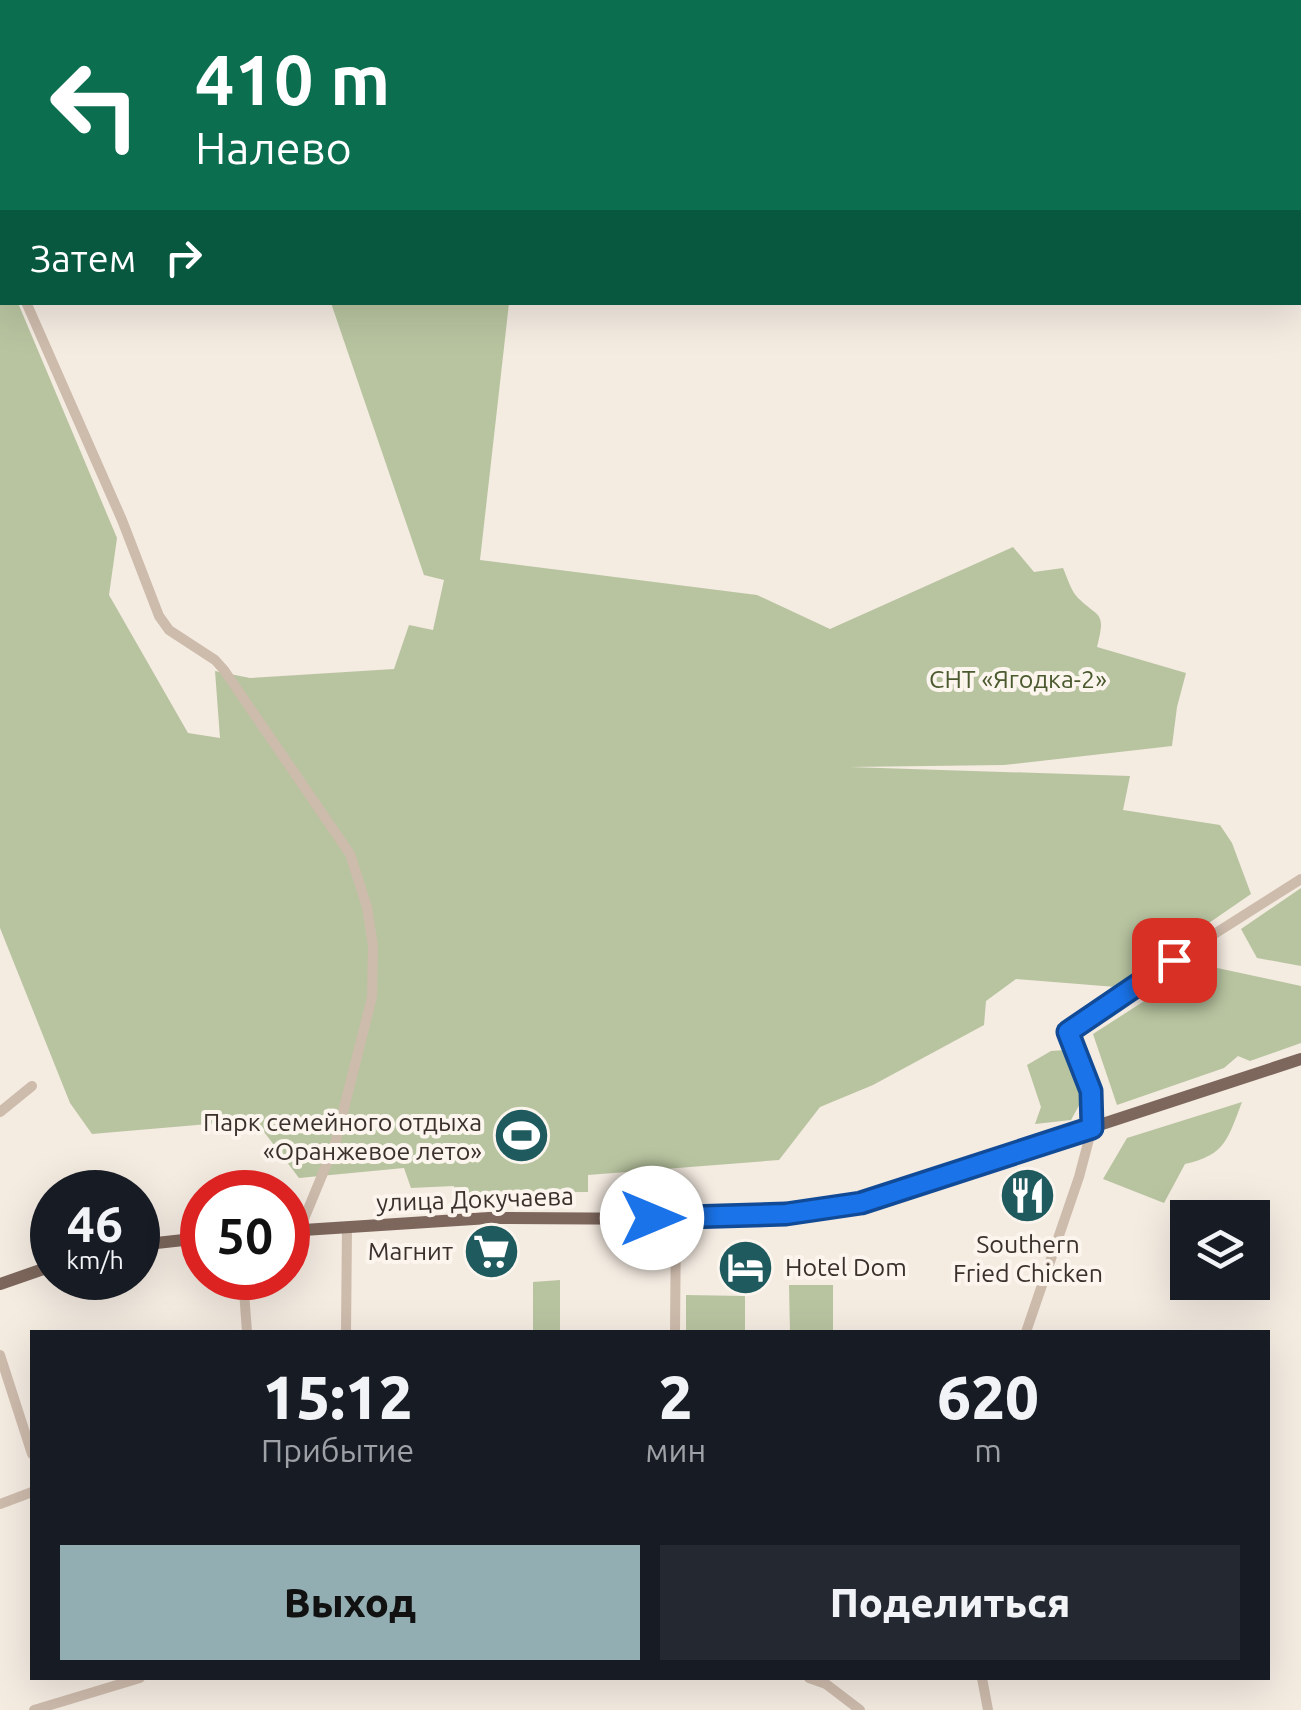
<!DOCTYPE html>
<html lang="ru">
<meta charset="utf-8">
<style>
:root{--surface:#171b24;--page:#242831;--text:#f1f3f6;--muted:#9ea1a6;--accent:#92aeb2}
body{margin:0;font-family:Ubuntu,sans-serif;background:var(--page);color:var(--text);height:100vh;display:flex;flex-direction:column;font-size:38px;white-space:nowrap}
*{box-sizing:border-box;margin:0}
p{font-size:32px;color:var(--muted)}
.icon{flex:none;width:55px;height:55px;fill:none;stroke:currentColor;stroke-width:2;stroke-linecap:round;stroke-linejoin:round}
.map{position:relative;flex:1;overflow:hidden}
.sheet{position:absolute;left:30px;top:1330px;width:1240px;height:350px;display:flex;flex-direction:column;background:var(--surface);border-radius:0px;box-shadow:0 10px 40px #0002}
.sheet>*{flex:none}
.guide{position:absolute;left:0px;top:0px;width:1302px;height:305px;box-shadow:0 10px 40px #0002;background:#0b6e4f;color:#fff;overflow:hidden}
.tools{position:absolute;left:1170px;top:1200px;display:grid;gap:20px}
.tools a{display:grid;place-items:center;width:100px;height:100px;border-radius:0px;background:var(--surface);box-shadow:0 10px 40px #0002;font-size:50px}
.speed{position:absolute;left:30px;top:1170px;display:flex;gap:20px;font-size:50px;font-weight:700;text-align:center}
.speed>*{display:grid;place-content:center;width:130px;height:130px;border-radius:50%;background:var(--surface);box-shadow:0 10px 40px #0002;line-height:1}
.speed small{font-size:25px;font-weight:400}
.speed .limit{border:15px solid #d22;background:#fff;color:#111}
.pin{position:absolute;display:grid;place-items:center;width:85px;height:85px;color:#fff;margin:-42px;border-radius:20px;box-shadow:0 5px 15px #0006}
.me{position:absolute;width:110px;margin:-55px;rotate:90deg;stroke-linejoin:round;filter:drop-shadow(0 0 8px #0008)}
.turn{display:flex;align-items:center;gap:35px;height:210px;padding:0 30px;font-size:45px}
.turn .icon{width:130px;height:130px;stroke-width:2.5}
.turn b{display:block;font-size:70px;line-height:85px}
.then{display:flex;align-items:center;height:95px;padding:0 30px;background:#0003;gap:20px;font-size:38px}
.eta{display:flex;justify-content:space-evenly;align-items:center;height:170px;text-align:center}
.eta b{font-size:60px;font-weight:800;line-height:70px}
.button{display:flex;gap:20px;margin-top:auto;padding:20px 30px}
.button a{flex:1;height:115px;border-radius:0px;background:var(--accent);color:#111;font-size:40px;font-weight:800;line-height:115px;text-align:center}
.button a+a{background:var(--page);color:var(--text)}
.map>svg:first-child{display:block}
.green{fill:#b8c4a0}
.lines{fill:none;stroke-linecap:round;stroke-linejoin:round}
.minor{stroke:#cdbbac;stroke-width:10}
.major{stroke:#7d675c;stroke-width:12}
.rail-casing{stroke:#3b302b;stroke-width:6}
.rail{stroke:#fbf5ee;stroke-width:2.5;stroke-dasharray:8;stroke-linecap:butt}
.route-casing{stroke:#114b97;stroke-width:25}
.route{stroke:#1a73e8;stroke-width:18}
.labels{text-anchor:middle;stroke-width:8;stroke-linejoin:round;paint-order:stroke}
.park-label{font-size:25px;fill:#4a5a2e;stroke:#fbf5ee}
.poi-label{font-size:25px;fill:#3b302b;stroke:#fbf5ee;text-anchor:end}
.street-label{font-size:25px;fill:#3b302b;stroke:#fbf5ee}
</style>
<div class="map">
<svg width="1301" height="1710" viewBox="0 0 1301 1710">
<rect width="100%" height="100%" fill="#f4ebe1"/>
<g class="green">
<path d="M 0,0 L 674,2 L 2,2 L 2,302 L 18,303 L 117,538 L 109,595 L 188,733 L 220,738 L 215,671 L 250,678 L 394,669 L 409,625 L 433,630 L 444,580 L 424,575 L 331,303 L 509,303 L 480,560 L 757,595 L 830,629 L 1013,547 L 1034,572 L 1063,568 C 1067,577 1071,591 1078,598 C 1100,619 1106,611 1097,647 L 1186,673 L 1177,707 L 1172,746 L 1004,765 L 850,767 L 1130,776 L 1123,810 L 1220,825 L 1232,843 L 1251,894 L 1116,987 L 1016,979 L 986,1001 L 984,1025 L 873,1085 L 820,1107 L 779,1160 L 588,1175 L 588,1192 L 454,1193 L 454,1186 L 411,1188 L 404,1168 L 299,1178 L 255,1120 L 92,1134 L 70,1103 L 0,928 Z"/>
<polygon points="1301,888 1301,966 1257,958 1241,929"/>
<polygon points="1208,966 1301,986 1301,1043 1250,1061 1238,1056 1224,1068 1117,1105 1093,1034 1194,969"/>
<polygon points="1065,1050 1071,1059 1082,1100 1071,1120 1035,1124 1041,1107 1027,1065 1051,1051"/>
<path d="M 1242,1102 C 1228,1138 1226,1155 1185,1164 L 1164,1203 L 1103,1179 L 1127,1138 Z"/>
<polygon points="560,1280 560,1332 533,1332 533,1282"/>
<polygon points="833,1285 833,1330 852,1332 790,1332 789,1285"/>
<polygon points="686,1295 745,1296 745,1332 686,1332"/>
</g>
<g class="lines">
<g class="minor">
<polyline points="2,228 2,241"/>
<polyline points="26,302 122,520 159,616 169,630 215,660 224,670 350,854 367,907 373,946 372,997 335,1144 299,1231"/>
<polyline points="0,1112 32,1086"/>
<polyline points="243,1278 247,1332"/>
<polyline points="346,1332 347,1227"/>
<polyline points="675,1332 676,1219"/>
<polyline points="1026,1332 1079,1177 1092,1128 1091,1091 1067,1032 1126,990 1301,879"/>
<polyline points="0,1355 32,1454"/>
<polyline points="0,1504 32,1492"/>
<polyline points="809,1678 826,1684 860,1710"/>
<polyline points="982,1678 988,1710"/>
<polyline points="34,1710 140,1678"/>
</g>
<g class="major">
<polyline points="288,1231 489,1218 676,1219 786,1214 861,1203 1301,1059"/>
<polyline points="138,1245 202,1238"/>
<polyline points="0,1284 52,1266"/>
</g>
<defs>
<g id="rail">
<polyline points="1062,0 1069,2"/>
<polyline points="1300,82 1301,83"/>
<polyline points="1300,125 1301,125"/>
<polyline points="1300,195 1301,195"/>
<polyline points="1300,213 1301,214"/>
</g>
</defs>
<use href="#rail" class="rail-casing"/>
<use href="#rail" class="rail"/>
</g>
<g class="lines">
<defs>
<polyline id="route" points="652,1218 786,1214 861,1203 1092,1128 1091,1091 1068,1032 1174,960"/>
</defs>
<use href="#route" class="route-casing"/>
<use href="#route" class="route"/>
</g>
<defs>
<symbol id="stadium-disc" viewBox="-11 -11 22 22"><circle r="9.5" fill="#1f5a5e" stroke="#fbf5ee"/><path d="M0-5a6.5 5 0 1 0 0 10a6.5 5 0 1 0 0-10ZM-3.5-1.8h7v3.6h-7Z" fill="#fff"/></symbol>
<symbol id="restaurant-disc" viewBox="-11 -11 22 22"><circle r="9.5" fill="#1f5a5e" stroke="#fbf5ee"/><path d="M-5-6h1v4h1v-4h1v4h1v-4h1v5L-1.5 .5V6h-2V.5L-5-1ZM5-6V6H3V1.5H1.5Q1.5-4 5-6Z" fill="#fff"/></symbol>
<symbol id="supermarket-disc" viewBox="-11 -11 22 22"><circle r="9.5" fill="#1f5a5e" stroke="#fbf5ee"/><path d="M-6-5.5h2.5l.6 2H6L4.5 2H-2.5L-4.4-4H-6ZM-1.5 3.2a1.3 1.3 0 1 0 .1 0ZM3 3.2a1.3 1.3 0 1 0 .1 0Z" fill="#fff"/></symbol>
<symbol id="hotel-disc" viewBox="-11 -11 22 22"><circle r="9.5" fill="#1f5a5e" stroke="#fbf5ee"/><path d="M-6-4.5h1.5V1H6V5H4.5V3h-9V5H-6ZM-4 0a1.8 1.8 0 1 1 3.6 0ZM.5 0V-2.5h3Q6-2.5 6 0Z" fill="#fff"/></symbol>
</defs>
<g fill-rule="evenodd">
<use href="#stadium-disc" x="490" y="1104" width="63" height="63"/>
<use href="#restaurant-disc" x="996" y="1164" width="63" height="63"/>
<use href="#supermarket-disc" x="460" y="1220" width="63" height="63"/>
<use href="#hotel-disc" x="714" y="1236" width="63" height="63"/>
</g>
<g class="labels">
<g class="park-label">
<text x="1018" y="688">СНТ «Ягодка-2»</text>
</g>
<g class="poi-label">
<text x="482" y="1131">Парк семейного отдыха<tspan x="482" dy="29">«Оранжевое лето»</tspan></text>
<text x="1028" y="1253" text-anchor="middle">Southern<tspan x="1028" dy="29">Fried Chicken</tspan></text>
<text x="453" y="1260">Магнит</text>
<text x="785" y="1276" text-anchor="start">Hotel Dom</text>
</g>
<g class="street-label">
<text transform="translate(475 1199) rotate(-2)" y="9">улица Докучаева</text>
</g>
</g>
</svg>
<div class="tools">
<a><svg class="icon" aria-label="layers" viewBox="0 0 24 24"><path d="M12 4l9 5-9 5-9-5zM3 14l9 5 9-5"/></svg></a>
</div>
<div class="speed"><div>46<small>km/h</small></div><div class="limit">50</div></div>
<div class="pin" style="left:1174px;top:960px;background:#d93025"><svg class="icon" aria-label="arrive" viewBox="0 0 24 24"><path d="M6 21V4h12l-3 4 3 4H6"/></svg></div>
<svg class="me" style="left:652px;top:1218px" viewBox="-20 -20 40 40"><circle r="19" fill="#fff"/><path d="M0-13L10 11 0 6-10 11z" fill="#1a73e8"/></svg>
<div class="guide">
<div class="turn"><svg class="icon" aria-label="left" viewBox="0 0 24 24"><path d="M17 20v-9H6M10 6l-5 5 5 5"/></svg><div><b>410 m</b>Налево</div></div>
<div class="then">Затем<svg class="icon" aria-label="right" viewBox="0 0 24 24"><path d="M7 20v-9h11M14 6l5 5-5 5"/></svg></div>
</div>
<section class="sheet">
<div class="eta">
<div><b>15:12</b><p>Прибытие</p></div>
<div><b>2</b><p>мин</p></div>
<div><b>620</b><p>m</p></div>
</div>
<div class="button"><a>Выход</a><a>Поделиться</a></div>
</section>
</div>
